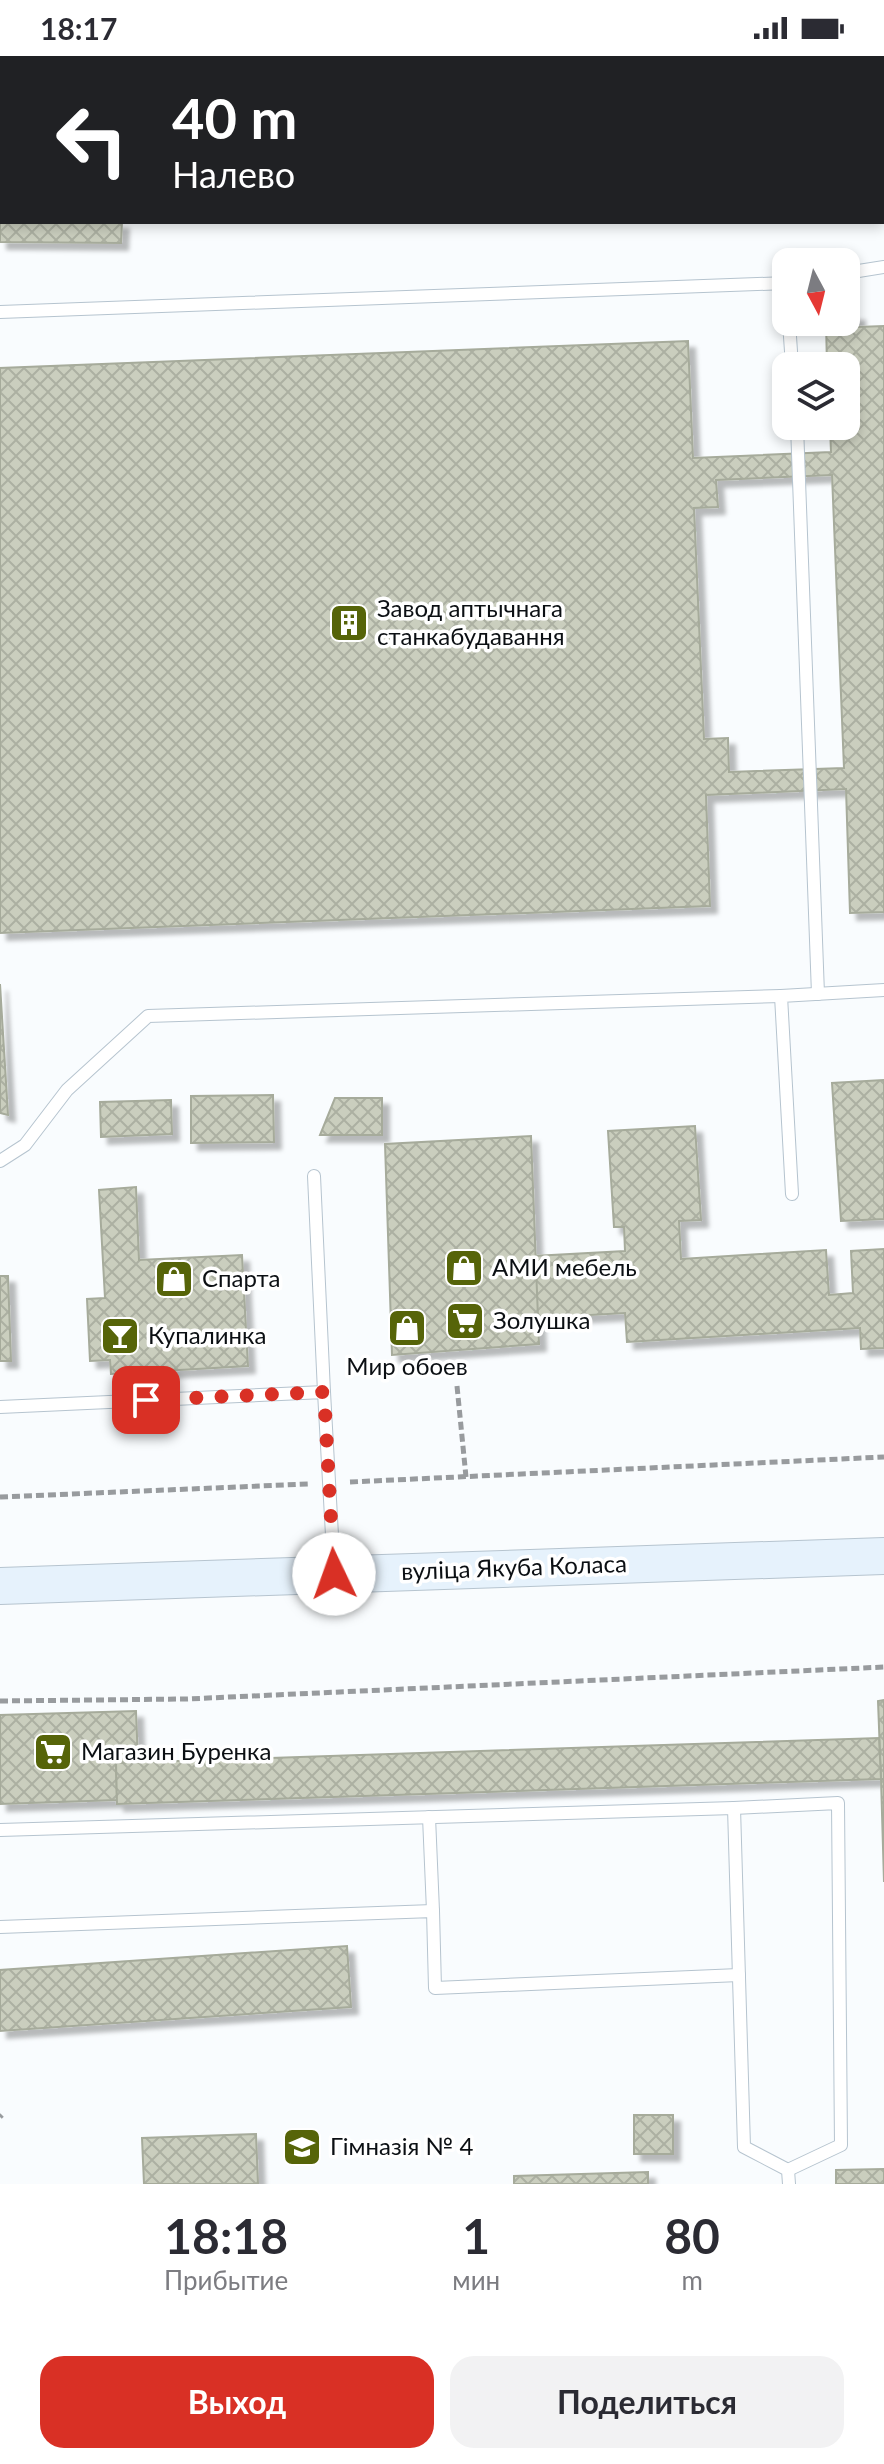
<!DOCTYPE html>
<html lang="ru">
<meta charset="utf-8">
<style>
:root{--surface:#fff;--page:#f2f2f3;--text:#2b2b33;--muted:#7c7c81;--accent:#d93025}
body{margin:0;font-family:Lato,sans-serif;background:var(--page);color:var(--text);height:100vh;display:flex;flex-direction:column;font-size:30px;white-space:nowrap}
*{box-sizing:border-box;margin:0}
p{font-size:26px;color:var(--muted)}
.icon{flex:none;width:44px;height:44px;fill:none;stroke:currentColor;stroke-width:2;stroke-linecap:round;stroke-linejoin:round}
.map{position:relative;height:2128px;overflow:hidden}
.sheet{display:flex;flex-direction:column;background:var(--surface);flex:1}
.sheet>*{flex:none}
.top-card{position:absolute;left:0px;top:0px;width:884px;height:168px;box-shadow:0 4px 12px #0003;background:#202124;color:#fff;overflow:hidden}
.needle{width:52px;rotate:173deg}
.buttons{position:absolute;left:772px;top:192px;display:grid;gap:16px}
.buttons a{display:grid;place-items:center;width:88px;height:88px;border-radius:16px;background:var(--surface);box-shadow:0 4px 12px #0003;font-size:40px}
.pin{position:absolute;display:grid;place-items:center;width:68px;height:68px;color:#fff;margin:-34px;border-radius:16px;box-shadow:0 4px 12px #0006}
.me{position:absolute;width:88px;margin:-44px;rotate:357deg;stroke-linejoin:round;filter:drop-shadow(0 0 6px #0008)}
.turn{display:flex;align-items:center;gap:28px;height:168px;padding:0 40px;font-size:36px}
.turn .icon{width:104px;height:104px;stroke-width:2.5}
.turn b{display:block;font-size:56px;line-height:68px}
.eta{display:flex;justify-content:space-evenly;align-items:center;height:136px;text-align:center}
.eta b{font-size:48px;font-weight:700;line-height:56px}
.button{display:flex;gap:16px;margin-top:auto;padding:16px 40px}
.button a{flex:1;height:92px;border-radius:24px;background:var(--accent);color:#fff;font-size:32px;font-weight:700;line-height:92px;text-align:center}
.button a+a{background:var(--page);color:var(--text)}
.status{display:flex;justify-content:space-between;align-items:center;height:56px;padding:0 40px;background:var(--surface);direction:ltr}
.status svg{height:22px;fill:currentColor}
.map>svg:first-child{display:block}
.building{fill:url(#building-cross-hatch);stroke:#a6ab9b;stroke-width:2;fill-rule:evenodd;filter:url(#shadow)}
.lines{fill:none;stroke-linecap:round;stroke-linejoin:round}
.service-casing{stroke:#b6c4cf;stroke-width:14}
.secondary-casing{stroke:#b6c4cf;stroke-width:38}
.path{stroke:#989b9e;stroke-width:5;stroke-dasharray:8 4;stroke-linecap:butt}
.service{stroke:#fff;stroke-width:12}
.secondary{stroke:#e6f2fc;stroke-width:36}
.route{stroke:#d93025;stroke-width:14;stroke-dasharray:0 25.2}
.labels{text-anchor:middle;stroke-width:7;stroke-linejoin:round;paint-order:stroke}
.poi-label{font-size:24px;fill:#0b0f13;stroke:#fff;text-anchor:start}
.street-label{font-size:24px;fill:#0b0f13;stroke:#fff}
</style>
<div class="status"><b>18:17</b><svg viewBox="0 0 49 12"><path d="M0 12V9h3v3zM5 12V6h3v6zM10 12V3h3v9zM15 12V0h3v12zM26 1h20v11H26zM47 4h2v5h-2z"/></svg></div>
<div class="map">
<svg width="884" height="2128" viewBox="0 0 884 2128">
<defs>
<pattern id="building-cross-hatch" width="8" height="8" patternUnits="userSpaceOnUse" patternTransform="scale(2)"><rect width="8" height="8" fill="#cacebe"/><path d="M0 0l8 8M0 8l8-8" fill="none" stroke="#acb0a2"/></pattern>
<filter id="shadow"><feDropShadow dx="7" dy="7" stdDeviation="2" flood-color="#0004"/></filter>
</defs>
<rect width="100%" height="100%" fill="#f9fcfe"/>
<g class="building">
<polygon points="0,11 2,166 122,166 121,187 0,186"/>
<polygon points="882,62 884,62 882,146"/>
<path d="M 846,258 L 858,258 L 858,271 L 884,270 L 884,856 L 850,857 L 846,733 L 706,739 L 710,850 L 0,877 L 0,312 L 688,285 L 693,402 L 831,396 L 830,370 L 846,370 L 846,310 L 827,310 L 826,266 L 846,266 ZM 832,419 L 844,712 L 729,716 L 728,682 L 704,683 L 694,452 L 718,451 L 716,424 Z"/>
<polygon points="0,928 8,1059 0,1057"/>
<polygon points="884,1024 884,1163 841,1165 832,1027"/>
<polygon points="273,1039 274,1086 191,1087 191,1040"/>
<polygon points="335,1042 382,1042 382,1079 320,1079"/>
<polygon points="171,1044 172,1078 101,1081 100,1046"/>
<polygon points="695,1070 701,1164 679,1165 681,1203 826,1194 829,1239 853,1237 851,1195 884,1193 884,1292 861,1293 860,1272 627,1286 625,1257 537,1262 534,1200 625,1195 624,1171 614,1171 608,1075"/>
<polygon points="531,1080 539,1288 392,1299 385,1088"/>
<polygon points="136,1131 139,1204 242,1199 248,1310 111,1318 110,1304 90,1305 87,1243 105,1242 99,1134"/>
<polygon points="0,1220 8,1220 11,1305 0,1305"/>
<polygon points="884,1644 884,1723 881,1723 878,1645"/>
<polygon points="136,1655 138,1706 116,1707 117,1744 0,1748 0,1659"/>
<polygon points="879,1682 881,1723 117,1748 116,1707"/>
<polygon points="881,1723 884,1723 884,1826"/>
<polygon points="347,1890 351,1951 0,1975 0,1914"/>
<rect x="634" y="2059" width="39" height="39"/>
<polygon points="256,2078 258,2128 144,2128 142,2082"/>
<polygon points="884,2113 884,2128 836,2128 836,2114"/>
<polygon points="648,2116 648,2128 514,2128 514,2120"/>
</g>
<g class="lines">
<defs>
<g id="service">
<polyline points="846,217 884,211"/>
<polyline points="780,229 786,251"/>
<polyline points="0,256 786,227"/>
<polyline points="789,266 792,310"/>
<polyline points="797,370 818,938"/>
<polyline points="0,1105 25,1089 67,1034 148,960 781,940"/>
<polyline points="314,1120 324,1336"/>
<polyline points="792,1138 781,940 884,934"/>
<polyline points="0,1351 324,1336 334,1515"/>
<polyline points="734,1752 838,1747 841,2089 788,2114"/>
<polyline points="429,1761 433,1855"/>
<polyline points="0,1774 734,1752 744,2091 788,2114 789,2128"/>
<polyline points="0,1871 433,1855 435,1932 739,1919"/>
</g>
<polyline id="secondary" points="0,1530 884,1500"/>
</defs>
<use href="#service" class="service-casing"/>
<use href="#secondary" class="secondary-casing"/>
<g class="path">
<polyline points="457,1330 466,1421"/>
<polyline points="350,1426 884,1401"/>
<polyline points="0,1441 308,1428"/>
<polyline points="0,1645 187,1643 884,1611"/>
<polyline points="0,2061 2,2059"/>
</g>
<use href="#service" class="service"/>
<use href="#secondary" class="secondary"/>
</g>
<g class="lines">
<polyline class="route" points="146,1344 324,1336 334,1518"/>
</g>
<defs>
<symbol id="building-square" viewBox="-11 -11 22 22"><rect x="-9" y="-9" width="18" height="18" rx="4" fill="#566409" stroke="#fff"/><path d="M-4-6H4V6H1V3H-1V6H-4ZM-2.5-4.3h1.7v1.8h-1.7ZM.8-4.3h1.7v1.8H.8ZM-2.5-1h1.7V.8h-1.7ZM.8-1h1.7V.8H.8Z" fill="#fff"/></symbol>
<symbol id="shop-square" viewBox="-11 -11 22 22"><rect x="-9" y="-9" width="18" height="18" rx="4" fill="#566409" stroke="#fff"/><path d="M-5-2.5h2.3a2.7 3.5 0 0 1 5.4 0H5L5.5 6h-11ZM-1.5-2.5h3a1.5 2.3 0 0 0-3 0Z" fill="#fff"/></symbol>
<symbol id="supermarket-square" viewBox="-11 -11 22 22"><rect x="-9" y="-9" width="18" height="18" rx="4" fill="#566409" stroke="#fff"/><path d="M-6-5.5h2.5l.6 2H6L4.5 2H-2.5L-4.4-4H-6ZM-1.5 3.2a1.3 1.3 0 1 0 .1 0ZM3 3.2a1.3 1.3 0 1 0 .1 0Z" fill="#fff"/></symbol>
<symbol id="bar-square" viewBox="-11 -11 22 22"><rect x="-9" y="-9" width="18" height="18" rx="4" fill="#566409" stroke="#fff"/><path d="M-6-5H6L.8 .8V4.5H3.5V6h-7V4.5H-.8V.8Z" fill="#fff"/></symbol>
<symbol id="school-square" viewBox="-11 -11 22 22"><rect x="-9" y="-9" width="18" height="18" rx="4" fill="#566409" stroke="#fff"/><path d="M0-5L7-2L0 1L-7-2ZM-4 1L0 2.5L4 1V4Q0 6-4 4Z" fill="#fff"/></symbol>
</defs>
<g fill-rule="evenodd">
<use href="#building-square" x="327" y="545" width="44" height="44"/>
<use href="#shop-square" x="442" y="1190" width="44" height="44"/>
<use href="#shop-square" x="152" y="1201" width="44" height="44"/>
<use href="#supermarket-square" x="443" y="1243" width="44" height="44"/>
<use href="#shop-square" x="385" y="1250" width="44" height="44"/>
<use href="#bar-square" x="98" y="1258" width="44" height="44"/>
<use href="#supermarket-square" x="31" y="1674" width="44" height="44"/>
<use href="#school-square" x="280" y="2069" width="44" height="44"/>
</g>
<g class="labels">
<g class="poi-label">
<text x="377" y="561">Завод аптычнага<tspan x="377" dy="28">станкабудавання</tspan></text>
<text x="492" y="1220">АМИ мебель</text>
<text x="202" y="1231">Спарта</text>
<text x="493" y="1273">Золушка</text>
<text x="148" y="1288">Купалинка</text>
<text x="407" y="1319" text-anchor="middle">Мир обоев</text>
<text x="81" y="1704">Магазин Буренка</text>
<text x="330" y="2099">Гімназія № 4</text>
</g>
<g class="street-label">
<text transform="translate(514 1512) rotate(-2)" y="8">вуліца Якуба Коласа</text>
</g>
</g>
</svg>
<div class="buttons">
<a><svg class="needle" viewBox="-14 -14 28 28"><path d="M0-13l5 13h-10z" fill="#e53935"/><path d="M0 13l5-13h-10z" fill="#7c7c81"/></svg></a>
<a><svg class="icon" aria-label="layers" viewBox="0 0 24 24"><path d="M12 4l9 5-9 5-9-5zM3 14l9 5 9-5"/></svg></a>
</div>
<div class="pin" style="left:146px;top:1344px;background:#d93025"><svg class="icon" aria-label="arrive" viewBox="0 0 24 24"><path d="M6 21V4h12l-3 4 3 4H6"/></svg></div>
<svg class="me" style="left:334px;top:1518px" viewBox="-20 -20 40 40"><circle r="19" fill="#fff"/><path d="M0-13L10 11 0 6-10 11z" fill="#d93025"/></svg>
<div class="top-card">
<div class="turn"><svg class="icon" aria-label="left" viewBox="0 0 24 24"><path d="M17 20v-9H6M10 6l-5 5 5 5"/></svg><div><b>40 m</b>Налево</div></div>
</div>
</div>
<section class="sheet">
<div class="eta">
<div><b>18:18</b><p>Прибытие</p></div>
<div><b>1</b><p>мин</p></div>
<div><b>80</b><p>m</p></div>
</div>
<div class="button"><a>Выход</a><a>Поделиться</a></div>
</section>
